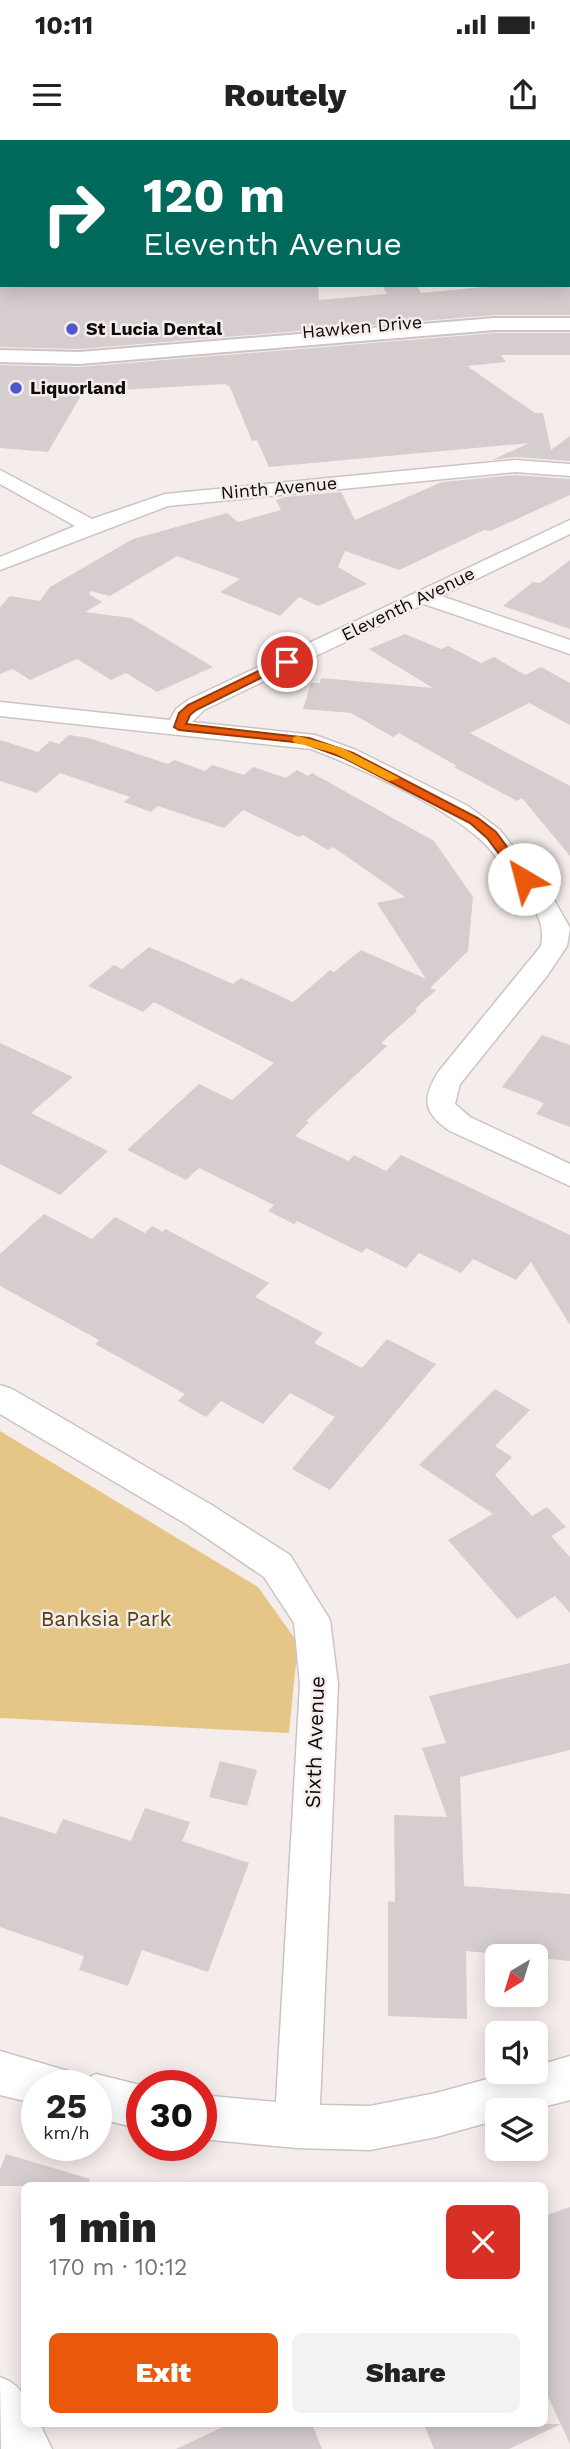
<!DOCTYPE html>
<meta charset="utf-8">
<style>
:root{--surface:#fff;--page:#f2f2f2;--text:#222;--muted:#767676;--accent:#ea580c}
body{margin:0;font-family:"Work Sans",sans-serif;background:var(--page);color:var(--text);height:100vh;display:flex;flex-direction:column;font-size:26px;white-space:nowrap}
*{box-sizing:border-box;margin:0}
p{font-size:23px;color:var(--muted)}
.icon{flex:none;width:38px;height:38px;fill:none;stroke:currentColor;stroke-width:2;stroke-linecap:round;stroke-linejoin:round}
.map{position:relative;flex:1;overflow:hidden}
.sheet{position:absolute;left:21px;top:2042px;width:527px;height:245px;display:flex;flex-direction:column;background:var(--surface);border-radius:10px;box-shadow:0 4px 18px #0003}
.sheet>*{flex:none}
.top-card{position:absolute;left:0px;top:0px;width:570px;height:147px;box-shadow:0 4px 18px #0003;background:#00695c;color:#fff;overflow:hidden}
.needle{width:46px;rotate:218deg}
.buttons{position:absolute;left:485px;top:1804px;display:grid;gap:14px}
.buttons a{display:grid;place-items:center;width:63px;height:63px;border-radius:10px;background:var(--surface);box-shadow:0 4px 18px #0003;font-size:35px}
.speed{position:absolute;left:21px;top:1930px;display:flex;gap:14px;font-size:35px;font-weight:700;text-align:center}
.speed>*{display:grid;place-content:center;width:91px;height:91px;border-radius:50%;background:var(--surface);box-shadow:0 4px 18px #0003;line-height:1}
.speed small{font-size:18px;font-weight:400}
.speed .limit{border:10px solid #d22;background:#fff;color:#111}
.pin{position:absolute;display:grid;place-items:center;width:60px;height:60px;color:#fff;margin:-30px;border:4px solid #fff;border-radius:50%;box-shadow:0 2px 7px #0007}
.me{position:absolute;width:77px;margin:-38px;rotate:323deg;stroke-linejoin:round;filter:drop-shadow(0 0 5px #0008)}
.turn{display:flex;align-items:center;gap:24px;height:147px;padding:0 28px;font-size:32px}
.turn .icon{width:91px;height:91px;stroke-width:2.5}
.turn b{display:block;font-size:49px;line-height:60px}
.round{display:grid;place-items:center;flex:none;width:74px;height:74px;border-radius:10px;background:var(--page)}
.overview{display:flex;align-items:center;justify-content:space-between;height:119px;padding:0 28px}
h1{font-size:42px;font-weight:800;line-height:52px}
.button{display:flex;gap:14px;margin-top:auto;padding:14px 28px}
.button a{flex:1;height:80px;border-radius:10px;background:var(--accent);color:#fff;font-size:28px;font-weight:800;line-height:80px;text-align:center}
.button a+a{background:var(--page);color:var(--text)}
.status{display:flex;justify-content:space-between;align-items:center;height:49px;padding:0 35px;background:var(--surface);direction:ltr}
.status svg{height:19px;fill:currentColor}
header{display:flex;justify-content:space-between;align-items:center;height:91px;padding:0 28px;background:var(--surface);font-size:32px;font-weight:800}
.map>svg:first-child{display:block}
.green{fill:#e5c687}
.water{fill:#fcaed6}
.building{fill:#d5cdce}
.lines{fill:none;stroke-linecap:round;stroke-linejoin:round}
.minor-casing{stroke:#ccc4c2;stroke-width:3}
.secondary-casing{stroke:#ccc4c2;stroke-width:4}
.minor{fill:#fff;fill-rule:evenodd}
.secondary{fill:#fff;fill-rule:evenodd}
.route{fill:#ea580c;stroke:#983908;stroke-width:2}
.slow{fill:#f59e0b}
.poi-dot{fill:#4d58ce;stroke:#f5edeb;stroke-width:2.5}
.labels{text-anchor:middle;stroke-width:5;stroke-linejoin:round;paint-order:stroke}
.far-street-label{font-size:18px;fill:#0d0b0a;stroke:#f5edeb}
.far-poi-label{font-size:18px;font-weight:bold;fill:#0d0b0a;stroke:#f5edeb;text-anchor:start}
.park-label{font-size:21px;fill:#503e14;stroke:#f5edeb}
.street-label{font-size:21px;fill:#0d0b0a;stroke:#f5edeb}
</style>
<div class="status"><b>10:11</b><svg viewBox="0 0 49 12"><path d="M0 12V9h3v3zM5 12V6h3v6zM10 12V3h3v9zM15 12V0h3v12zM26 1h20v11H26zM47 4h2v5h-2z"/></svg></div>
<header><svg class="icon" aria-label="menu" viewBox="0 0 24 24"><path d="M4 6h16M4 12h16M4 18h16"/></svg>Routely<svg class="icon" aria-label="share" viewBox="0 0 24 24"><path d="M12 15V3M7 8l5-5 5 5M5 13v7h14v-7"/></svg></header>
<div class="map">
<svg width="570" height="2309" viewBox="0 0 570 2309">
<rect width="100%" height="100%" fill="#f5edeb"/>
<polygon class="green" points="0,1291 258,1447 298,1503 289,1593 0,1578"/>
<polygon class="water" points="0,0 570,0 570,80 569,2 2,2 2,21"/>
<g class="building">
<polygon points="0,145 318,145 319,160 387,154 382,145 416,145 421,153 505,145 570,145 570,175 495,175 79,209 0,207"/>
<polygon points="495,193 570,193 570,215 501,215 506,222 467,226 535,273 543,273 551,310 570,296 570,321 515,317 492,320 529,303 269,327 257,300 252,301 230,247 225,244 83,252 48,312 0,308 0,225 79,227"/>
<polygon points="515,335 570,339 570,355 490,391 484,390 399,430 345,411 338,427 367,444 318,466 299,457 280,476 220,452 240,439 177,416 110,456 90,451 89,454 102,462 85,472 131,478 213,527 157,552 126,533 111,540 77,519 30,540 13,529 0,534 0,467 10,456 40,461 50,447 133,399 227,373 238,382 281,370 276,360 285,357 341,352 355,380 442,342"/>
<polygon points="570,420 570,489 503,466 533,442 540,443"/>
<polygon points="405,494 441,509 448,506 481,523 494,517 525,535 541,527 570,543 570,585 529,563 470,593 570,646 570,716 522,658 517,661 454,627 457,626 399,593 393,597 351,573 303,569 311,543 320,543 321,538 433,548 369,509"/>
<polygon points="69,595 89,598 168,624 174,620 205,631 212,625 244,635 253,627 286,638 297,630 308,636 312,633 434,701 473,757 468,811 430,848 436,850 415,869 417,871 381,903 387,906 306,981 309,982 295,996 349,1021 354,1015 386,1031 401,1015 570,1095 570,1185 531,1122 516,1140 473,1119 461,1133 419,1113 406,1128 366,1108 362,1113 297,1081 294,1084 268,1071 274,1065 199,1028 186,1040 127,1010 199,944 232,960 274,923 154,862 143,872 88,846 114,825 122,829 149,807 233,844 241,838 293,862 330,830 334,832 361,810 426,839 377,763 405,757 333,707 328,710 303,695 299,697 243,670 224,688 158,666 151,672 124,662 130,657 60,633 37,653 0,641 0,600 38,612 50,601 59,604"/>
<polygon points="542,895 570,905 570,987 536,974 544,963 502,947"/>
<polygon points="0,903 73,937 31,973 108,1011 60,1055 0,1024"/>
<polygon points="44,1074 92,1099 115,1077 145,1093 152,1086 163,1092 165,1089 269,1143 255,1157 323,1193 314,1203 362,1228 387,1199 436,1224 330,1350 292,1329 335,1277 290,1253 263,1284 221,1261 206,1277 178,1261 185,1254 95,1204 99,1200 0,1146 0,1114"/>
<polygon points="495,1249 530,1270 495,1306 512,1317 495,1335 532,1376 547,1367 566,1387 551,1396 570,1417 570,1473 555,1456 517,1479 448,1400 493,1374 419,1325"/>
<polygon points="570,1523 570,1610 460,1637 464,1746 570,1754 570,1821 466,1811 467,1879 388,1876 388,1761 395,1762 394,1675 447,1677 422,1608 446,1603 429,1556"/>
<polygon points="220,1621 257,1630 247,1666 209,1657"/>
<polygon points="145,1668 190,1682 182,1701 249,1723 208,1832 142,1810 128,1846 79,1830 84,1816 0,1787 0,1676 56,1694 63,1679 131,1701"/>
<polygon points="6,2014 90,2039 89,2046 0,2046 0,2030"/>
<polygon points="570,2067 570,2304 544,2248 544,2076"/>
<polygon points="229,2284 312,2284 322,2309 176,2309"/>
<polygon points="424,2284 561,2284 509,2309 434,2309"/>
</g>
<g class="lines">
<defs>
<g id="minor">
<rect x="0" y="95" width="2" height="10"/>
<rect x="569" y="107" width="1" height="10"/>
<polygon points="515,320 570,324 570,336 515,332 168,366 0,430 0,417 75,386 0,344 0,330 92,379 165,354"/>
<path d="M 570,380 L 570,394 L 441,456 L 570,500 L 570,514 L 424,464 L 204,570 L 192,582 L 315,595 L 356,610 L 468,666 L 500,690 L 554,760 L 570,788 L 567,806 L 547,836 L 460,944 L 455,964 L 470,977 L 570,1024 L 570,1046 L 450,991 C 422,972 422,958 439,931 L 541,806 C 546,778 532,767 516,745 C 505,730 494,711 480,699 C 440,664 361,628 311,609 L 0,576 L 0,562 L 170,580 L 176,569 L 188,560 Z"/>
<polygon points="0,1245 12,1249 210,1364 290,1415 330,1480 338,1544 320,1965 370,1966 436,1953 513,1932 536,1932 536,1926 570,1916 570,1960 531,1970 497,1970 497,1980 436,1997 370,2010 297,2008 201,1999 201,1955 276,1962 300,1544 294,1483 264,1437 186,1384 0,1274"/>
<polygon points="0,1911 68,1931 75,1946 37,1946 37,1964 0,1955"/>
<polygon points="96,1934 144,1946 142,1946 142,1989 96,1978 96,1946 78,1946 81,1941"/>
<path d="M 0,2237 C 27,2248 24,2257 24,2284 L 40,2284 L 52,2309 L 1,2309 Z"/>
</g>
<polygon id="secondary" points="495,178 570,178 570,190 495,190 79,224 0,222 0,210 79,212"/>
</defs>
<use href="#minor" class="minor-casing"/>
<use href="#secondary" class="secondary-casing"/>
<use href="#minor" class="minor"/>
<use href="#secondary" class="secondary"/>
</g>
<polygon class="route" points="283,519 293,522 196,570 190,575 186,584 309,598 353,613 478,678 496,692 531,739 529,742 520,742 487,698 470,683 344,618 303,603 179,590 174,587 179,573 188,565"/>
<polygon class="slow" points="298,596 342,608 400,638 389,641 334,613 293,602 293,597"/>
<g class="poi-dot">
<circle cx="72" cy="189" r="7"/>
<circle cx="16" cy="248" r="7"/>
</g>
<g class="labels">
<g class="far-street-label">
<text transform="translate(362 187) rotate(-5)" y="6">Hawken Drive</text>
<text transform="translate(279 348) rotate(-5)" y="6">Ninth Avenue</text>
<text transform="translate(408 464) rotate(-26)" y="6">Eleventh Avenue</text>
</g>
<g class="far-poi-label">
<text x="86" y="195">St Lucia Dental</text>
<text x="30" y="254">Liquorland</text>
</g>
<g class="park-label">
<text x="106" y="1486">Banksia Park</text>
</g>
<g class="street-label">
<text transform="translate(315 1602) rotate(-88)" y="7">Sixth Avenue</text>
</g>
</g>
</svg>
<div class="buttons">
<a><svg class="needle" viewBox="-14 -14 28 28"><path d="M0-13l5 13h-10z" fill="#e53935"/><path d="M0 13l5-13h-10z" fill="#767676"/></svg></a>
<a><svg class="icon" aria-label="sound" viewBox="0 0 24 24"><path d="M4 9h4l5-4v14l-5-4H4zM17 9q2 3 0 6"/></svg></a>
<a><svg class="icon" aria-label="layers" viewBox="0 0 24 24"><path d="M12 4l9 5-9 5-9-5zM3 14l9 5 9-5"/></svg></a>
</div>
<div class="speed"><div>25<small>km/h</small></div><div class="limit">30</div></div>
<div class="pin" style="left:287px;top:522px;background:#d93025"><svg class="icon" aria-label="arrive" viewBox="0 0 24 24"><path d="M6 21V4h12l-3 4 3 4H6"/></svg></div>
<svg class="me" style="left:524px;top:739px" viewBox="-20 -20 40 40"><circle r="19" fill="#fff"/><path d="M0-13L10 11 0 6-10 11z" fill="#ea580c"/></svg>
<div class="top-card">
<div class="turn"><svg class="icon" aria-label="right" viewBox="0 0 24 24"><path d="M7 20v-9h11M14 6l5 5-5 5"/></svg><div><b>120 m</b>Eleventh Avenue</div></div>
</div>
<section class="sheet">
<div class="overview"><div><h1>1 min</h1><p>170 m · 10:12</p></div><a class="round" style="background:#d93025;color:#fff"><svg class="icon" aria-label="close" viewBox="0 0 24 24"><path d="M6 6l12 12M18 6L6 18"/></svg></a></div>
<div class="button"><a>Exit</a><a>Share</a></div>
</section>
</div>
